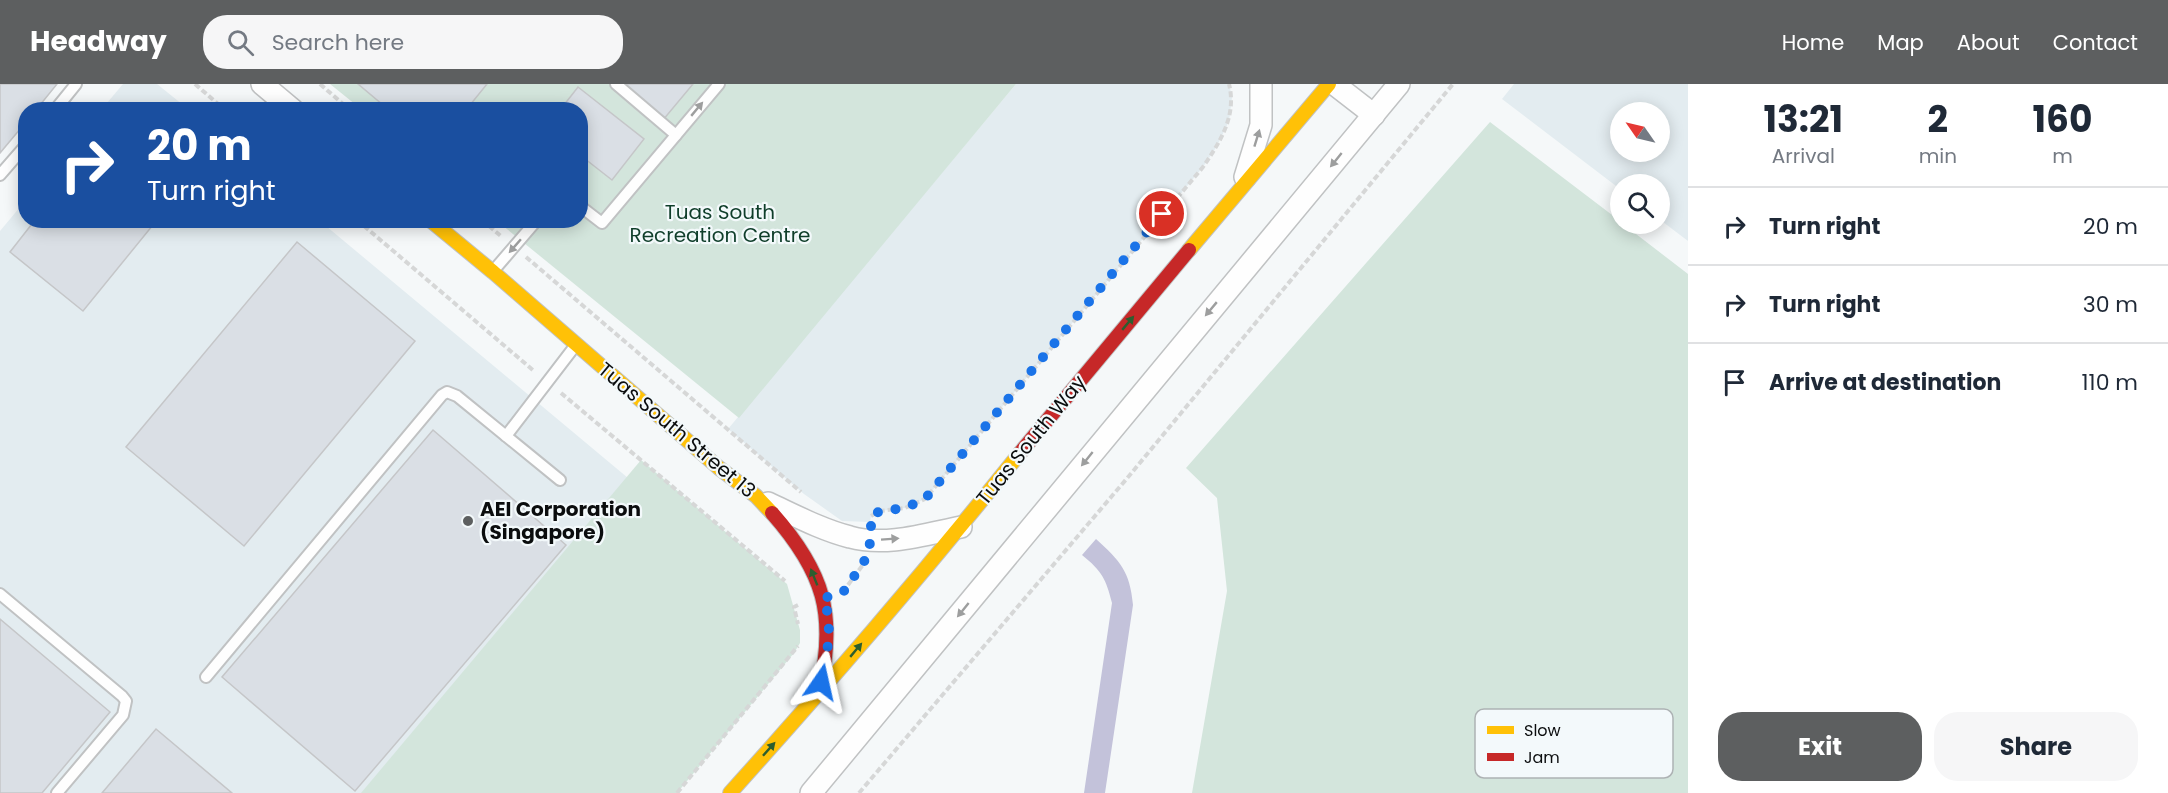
<!DOCTYPE html>
<style>
:root{--surface:#fff;--page:#f6f6f7;--text:#1f2937;--muted:#747a83;--line:#e0e1e3;--accent:#5d5f60}
body{margin:0;font-family:Poppins,sans-serif;background:var(--page);color:var(--text);height:100vh;display:flex;flex-direction:column;font-size:22px;white-space:nowrap}
*{box-sizing:border-box;margin:0}
p{font-size:20px;color:var(--muted)}
.icon{flex:none;width:33px;height:33px;fill:none;stroke:currentColor;stroke-width:2;stroke-linecap:round;stroke-linejoin:round}
.map{position:relative;flex:1;overflow:hidden}
.drawer{display:flex;flex-direction:column;background:var(--surface);width:480px}
.drawer>*{flex:none}
.banner{position:absolute;left:18px;top:18px;width:570px;height:126px;border-radius:24px;box-shadow:0 3px 15px #0003;background:#1a4fa0;color:#fff;overflow:hidden}
.needle{width:39px;rotate:304deg}
.buttons{position:absolute;left:1610px;top:18px;display:grid;gap:12px}
.buttons a{display:grid;place-items:center;width:60px;height:60px;border-radius:50%;background:var(--surface);box-shadow:0 3px 15px #0003;font-size:30px}
.pin{position:absolute;display:grid;place-items:center;width:51px;height:51px;color:#fff;margin:-26px;border:3px solid #fff;border-radius:50%;box-shadow:0 2px 6px #0007}
.me{position:absolute;width:66px;margin:-33px;rotate:11deg;stroke-linejoin:round;filter:drop-shadow(0 0 4px #0008)}
.turn{display:flex;align-items:center;gap:21px;height:126px;padding:0 30px;font-size:27px}
.turn .icon{width:78px;height:78px;stroke-width:2.5}
.turn b{display:block;font-size:42px;line-height:51px}
.eta{display:flex;justify-content:space-evenly;align-items:center;height:102px;text-align:center}
.eta b{font-size:36px;font-weight:700;line-height:42px}
.cta{display:flex;gap:12px;margin-top:auto;padding:12px 30px}
.cta a{flex:1;height:69px;border-radius:24px;background:var(--accent);color:#fff;font-size:24px;font-weight:700;line-height:69px;text-align:center}
.cta a+a{background:var(--page);color:var(--text)}
ul{padding:0;list-style:none}
li{display:flex;align-items:center;gap:18px;height:78px;padding:0 30px;border-top:2px solid var(--line)}
li div{flex:1}
li b{display:block;font-size:22px}
li em{font-style:normal}
header{display:flex;align-items:center;gap:36px;box-sizing:border-box;height:84px;padding:0 30px;background:var(--accent);color:#fff}
header strong{font-size:28px}
nav{display:flex;gap:33px;margin-inline-start:auto;font-size:21px}
.search{width:420px;height:54px;background:var(--page);display:flex;align-items:center;gap:15px;box-sizing:border-box;padding:0 21px;border-radius:24px;color:var(--muted);font-size:22px}
main{display:flex;flex:1;min-height:0}
.map>svg:first-child{display:block}
.built{fill:#e3ecf0;fill-rule:evenodd}
.green{fill:#d3e5dc}
.water{fill:#c3c2da}
.building{fill:#dadfe5;stroke:#c5c6c8;stroke-width:1.5}
.lines{fill:none;stroke-linecap:round;stroke-linejoin:round}
.lane-casing{stroke:#c0c2c3;stroke-width:14}
.street-casing{stroke:#c0c2c3;stroke-width:24}
.slow-casing{stroke:#c0c2c3;stroke-width:16}
.jam-casing{stroke:#c0c2c3;stroke-width:16}
.path{stroke:#d6d7d7;stroke-width:4;stroke-dasharray:6 3;stroke-linecap:butt}
.lane{stroke:#fefefe;stroke-width:10}
.street{stroke:#fefefe;stroke-width:21}
.slow{stroke:#ffc107;stroke-width:14}
.jam{stroke:#c62828;stroke-width:14}
.oneway{fill:#9d9e9e}
.oneway2{fill:#2c5e2f}
.route{stroke:#1a73e8;stroke-width:10;stroke-dasharray:0 18}
.poi-dot{fill:#5d5f60;stroke:#f3f9fb;stroke-width:2}
.labels{text-anchor:middle;stroke-width:4.5;stroke-linejoin:round;paint-order:stroke}
.park-label{font-size:20px;fill:#0f3e2a;stroke:#f3f9fb}
.street-label{font-size:20px;fill:#0b0d0e;stroke:#f3f9fb}
.poi-label{font-size:20px;font-weight:bold;fill:#0b0d0e;stroke:#f3f9fb;text-anchor:start}
.key{fill:#f3f9fb;stroke:#adb2b4;stroke-width:1.5}
.key-label{font-size:16px;fill:#0b0d0e}
</style>
<header>
<strong>Headway</strong>
<div class="search"><svg class="icon" aria-label="search" viewBox="0 0 24 24"><circle cx="10" cy="10" r="6"/><path d="M15 15l6 6"/></svg>Search here</div>
<nav><a>Home</a><a>Map</a><a>About</a><a>Contact</a></nav>
</header>
<main>
<div class="map">
<svg width="1688" height="709" viewBox="0 0 1688 709">
<rect width="100%" height="100%" fill="#f5f8f9"/>
<g class="built">
<polygon points="123,0 157,0 188,25 102,25"/>
<polygon points="1016,0 1229,0 1232,13 1229,37 1217,62 1203,83 925,415 905,424 880,427 871,432 870,438 842,437 804,410 728,345"/>
<path d="M 1514,0 L 1688,0 L 1688,157 L 1659,135 L 1659,100 L 1620,100 L 1620,105 L 1502,15 ZM 1620,28 L 1659,28 L 1659,68 L 1620,68 Z"/>
<polygon points="25,117 26,136 320,137 628,394 364,709 0,709 0,147"/>
</g>
<g class="green">
<polygon points="330,0 1016,0 739,334 497,137 580,136 580,26 361,25"/>
<polygon points="1490,38 1620,137 1620,140 1623,140 1688,190 1688,709 1192,709 1227,507 1217,414 1186,384"/>
<polygon points="641,376 787,500 800,546 800,559 794,569 677,709 361,709"/>
</g>
<path class="water" d="M 1096,455 C 1120,477 1130,487 1133,521 L 1105,709 L 1084,709 L 1112,519 C 1106,495 1102,487 1082,471 Z"/>
<g class="building">
<polygon points="0,0 57,0 36,26 26,26 26,38 0,69"/>
<polygon points="358,0 487,0 466,26 389,26"/>
<polygon points="621,0 693,0 663,36"/>
<polygon points="578,3 644,55 612,96 580,71 580,26 560,26"/>
<polygon points="35,136 157,136 83,227 10,168"/>
<polygon points="297,158 415,257 244,462 126,363"/>
<polygon points="433,346 566,461 355,707 222,593"/>
<polygon points="0,535 110,628 42,709 0,709"/>
<polygon points="156,645 232,709 102,709"/>
</g>
<g class="lines">
<defs>
<g id="lane">
<polyline points="616,0 676,51"/>
<polyline points="55,26 76,0"/>
<polyline points="0,91 26,61"/>
<polyline points="580,122 602,139 719,0"/>
<polyline points="494,186 537,136"/>
<polyline points="506,352 575,262"/>
<polyline points="0,510 122,612 126,617 123,631 57,709"/>
<polyline points="206,593 442,311 447,308 457,312 560,396"/>
</g>
<g id="street">
<polyline points="262,0 293,26"/>
<polyline points="1334,0 1374,31"/>
<polyline points="1245,93 1261,41 1261,0"/>
<path d="M 768,419 C 794,431 822,446 850,453 C 886,463 926,450 961,443"/>
<polyline points="811,709 1399,0"/>
</g>
<g id="slow">
<polyline points="430,136 493,188 719,384 756,412 772,429"/>
<polyline points="1189,166 1329,0"/>
<path d="M 730,709 C 830,598 927,485 1020,369"/>
</g>
<g id="jam">
<polyline points="1020,369 1189,166"/>
<path d="M 772,429 C 824,488 837,531 819,608"/>
</g>
</defs>
<use href="#lane" class="lane-casing"/>
<use href="#street" class="street-casing"/>
<use href="#slow" class="slow-casing"/>
<use href="#jam" class="jam-casing"/>
<g class="path">
<polyline points="195,0 225,26"/>
<polyline points="320,0 350,26"/>
<polyline points="476,26 477,24"/>
<polyline points="357,136 534,287"/>
<polyline points="482,136 502,153"/>
<polyline points="526,173 801,408"/>
<polyline points="561,309 785,497"/>
<path d="M 871,432 L 880,427 L 905,424 L 925,415 L 1203,83 C 1220,58 1237,32 1229,0"/>
<polyline points="848,501 865,478"/>
<polyline points="798,521 794,523 798,540"/>
<polyline points="677,709 798,562"/>
<polyline points="859,709 1129,392 1453,0"/>
</g>
<use href="#lane" class="lane"/>
<use href="#street" class="street"/>
<use href="#slow" class="slow"/>
<use href="#jam" class="jam"/>
</g>
<defs><path id="oneway-solid" d="M-6-.8H1V-3.2L6.5 0L1 3.2V.8H-6Z" transform="scale(1.5)"/></defs>
<g class="oneway">
<use href="#oneway-solid" transform="translate(697 25) rotate(-50)"/>
<use href="#oneway-solid" transform="translate(1257 54) rotate(-73)"/>
<use href="#oneway-solid" transform="translate(1336 76) rotate(129)"/>
<use href="#oneway-solid" transform="translate(515 162) rotate(131)"/>
<use href="#oneway-solid" transform="translate(1211 225) rotate(130)"/>
<use href="#oneway-solid" transform="translate(1087 375) rotate(129)"/>
<use href="#oneway-solid" transform="translate(890 455) rotate(-4)"/>
<use href="#oneway-solid" transform="translate(963 526) rotate(129)"/>
</g>
<g class="oneway2">
<use href="#oneway-solid" transform="translate(1128 239) rotate(-50)"/>
<use href="#oneway-solid" transform="translate(814 493) rotate(-112)"/>
<use href="#oneway-solid" transform="translate(856 566) rotate(-50)"/>
<use href="#oneway-solid" transform="translate(769 665) rotate(-48)"/>
</g>
<g class="lines">
<path class="route" d="M 821,598 C 827,572 834,539 823,514 L 837,511 L 844,507 L 864,478 L 871,456 L 871,432 L 880,427 L 905,424 L 925,415 L 1162,130"/>
</g>
<circle class="poi-dot" cx="468" cy="437" r="6"/>
<g class="labels">
<g class="park-label">
<text x="720" y="135">Tuas South<tspan x="720" dy="23">Recreation Centre</tspan></text>
</g>
<g class="street-label">
<text transform="translate(677 346) rotate(40)" y="7">Tuas South Street 13</text>
<text transform="translate(1031 356) rotate(-51)" y="7">Tuas South Way</text>
</g>
<g class="poi-label">
<text x="480" y="432">AEI Corporation<tspan x="480" dy="23">(Singapore)</tspan></text>
</g>
</g>
<rect x="1475" y="625" width="198" height="69" rx="9" class="key"/>
<rect x="1487" y="642" width="27" height="8" fill="#ffc107"/>
<rect x="1487" y="669" width="27" height="8" fill="#c62828"/>
<g class="key-label">
<text x="1524" y="652">Slow</text>
<text x="1524" y="679">Jam</text>
</g>
</svg>
<div class="buttons">
<a><svg class="needle" viewBox="-14 -14 28 28"><path d="M0-13l5 13h-10z" fill="#e53935"/><path d="M0 13l5-13h-10z" fill="#747a83"/></svg></a>
<a><svg class="icon" aria-label="search" viewBox="0 0 24 24"><circle cx="10" cy="10" r="6"/><path d="M15 15l6 6"/></svg></a>
</div>
<div class="pin" style="left:1162px;top:130px;background:#d93025"><svg class="icon" aria-label="arrive" viewBox="0 0 24 24"><path d="M6 21V4h12l-3 4 3 4H6"/></svg></div>
<svg class="me" style="left:821px;top:598px" viewBox="-20 -20 40 40"><path d="M0-17L14 15 0 8-14 15z" fill="#1a73e8" stroke="#fff" stroke-width="4"/></svg>
<div class="banner">
<div class="turn"><svg class="icon" aria-label="right" viewBox="0 0 24 24"><path d="M7 20v-9h11M14 6l5 5-5 5"/></svg><div><b>20 m</b>Turn right</div></div>
</div>
</div>
<section class="drawer">
<div class="eta">
<div><b>13:21</b><p>Arrival</p></div>
<div><b>2</b><p>min</p></div>
<div><b>160</b><p>m</p></div>
</div>
<ul>
<li><svg class="icon" aria-label="right" viewBox="0 0 24 24"><path d="M7 20v-9h11M14 6l5 5-5 5"/></svg><div><b>Turn right</b></div><em>20 m</em></li>
<li><svg class="icon" aria-label="right" viewBox="0 0 24 24"><path d="M7 20v-9h11M14 6l5 5-5 5"/></svg><div><b>Turn right</b></div><em>30 m</em></li>
<li><svg class="icon" aria-label="arrive" viewBox="0 0 24 24"><path d="M6 21V4h12l-3 4 3 4H6"/></svg><div><b>Arrive at destination</b></div><em>110 m</em></li>
</ul>
<div class="cta"><a>Exit</a><a>Share</a></div>
</section>
</main>
